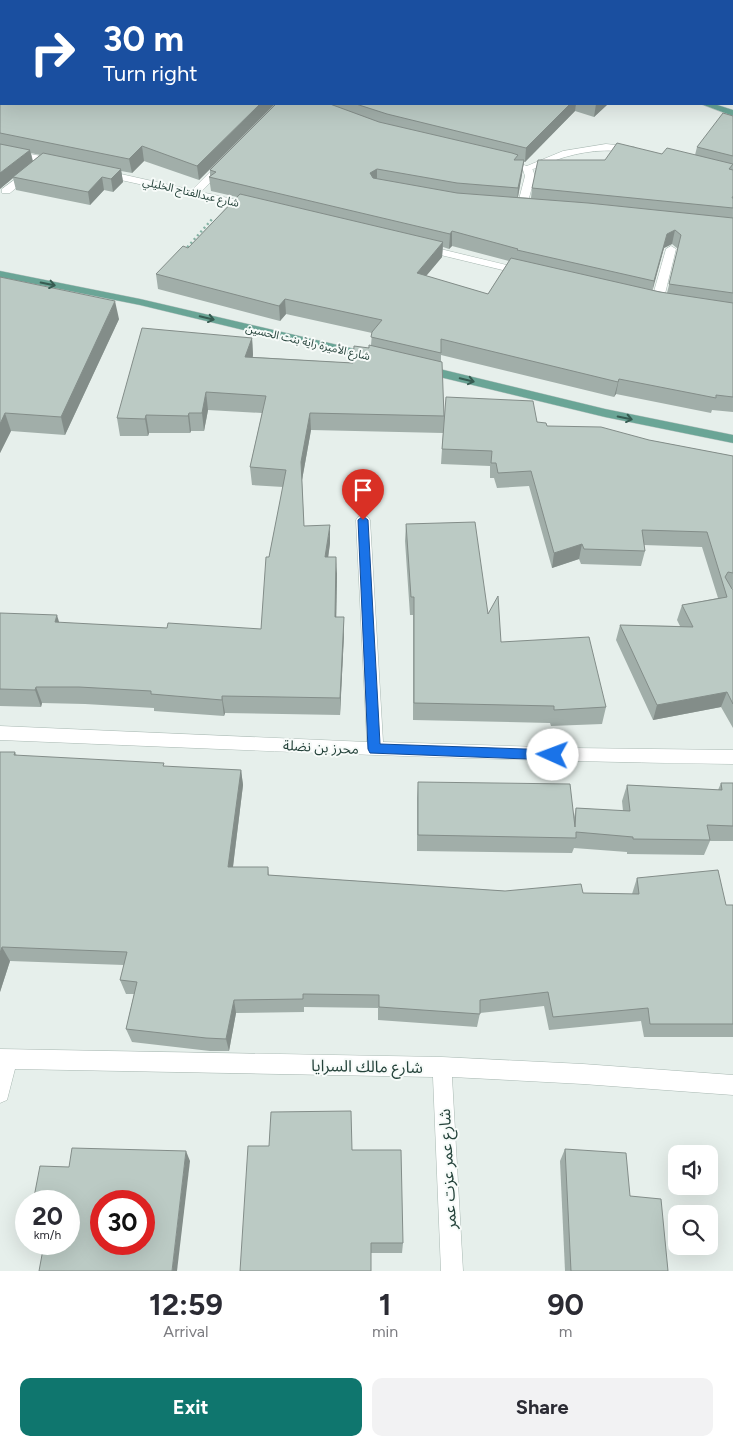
<!DOCTYPE html>
<meta charset="utf-8">
<style>
:root{--surface:#fff;--page:#f2f2f3;--text:#2b2b33;--muted:#7c7c81;--accent:#0f766e}
body{margin:0;font-family:Figtree,"Noto Sans Arabic",sans-serif;background:var(--page);color:var(--text);height:100vh;display:flex;flex-direction:column;font-size:19px;white-space:nowrap}
*{box-sizing:border-box;margin:0}
p{font-size:16px;color:var(--muted)}
.icon{flex:none;width:28px;height:28px;fill:none;stroke:currentColor;stroke-width:2;stroke-linecap:round;stroke-linejoin:round}
.map{position:relative;height:1271px;overflow:hidden}
.side{display:flex;flex-direction:column;background:var(--surface);flex:1}
.side>*{flex:none}
.top-card{position:absolute;left:0px;top:0px;width:734px;height:105px;box-shadow:0 5px 20px #0002;background:#1a4fa0;color:#fff;overflow:hidden}
.controls{position:absolute;left:668px;top:1145px;display:grid;gap:10px}
.controls a{display:grid;place-items:center;width:50px;height:50px;border-radius:10px;background:var(--surface);box-shadow:0 5px 20px #0002;font-size:25px}
.speed{position:absolute;left:15px;top:1190px;display:flex;gap:10px;font-size:25px;font-weight:700;text-align:center}
.speed>*{display:grid;place-content:center;width:65px;height:65px;border-radius:50%;background:var(--surface);box-shadow:0 5px 20px #0002;line-height:1}
.speed small{font-size:12px;font-weight:400}
.speed .limit{border:8px solid #d22;background:#fff;color:#111}
.pin{position:absolute;display:grid;place-items:center;width:42px;height:42px;color:#fff;margin:-51px -21px;border-radius:50% 50% 50% 0;rotate:-45deg;box-shadow:0 0 5px #0007}
.pin .icon{rotate:45deg}
.me{position:absolute;width:55px;margin:-28px;rotate:272deg;stroke-linejoin:round;filter:drop-shadow(0 0 4px #0008)}
.turn{display:flex;align-items:center;gap:18px;height:105px;padding:0 20px;font-size:22px}
.turn .icon{width:65px;height:65px;stroke-width:2.5}
.turn b{display:block;font-size:35px;line-height:42px}
.eta{display:flex;justify-content:space-evenly;align-items:center;height:85px;text-align:center}
.eta b{font-size:30px;font-weight:700;line-height:35px}
.cta{display:flex;gap:10px;margin-top:auto;padding:10px 20px}
.cta a{flex:1;height:58px;border-radius:10px;background:var(--accent);color:#fff;font-size:20px;font-weight:700;line-height:58px;text-align:center}
.cta a+a{background:var(--page);color:var(--text)}
.map>svg:first-child{display:block}
.lines{fill:none;stroke-linecap:round;stroke-linejoin:round}
.service-casing{stroke:#a8b8b2;stroke-width:1}
.minor-casing{stroke:#a8b8b2;stroke-width:1}
.primary-casing{stroke:#c2cac8;stroke-width:1}
.path{stroke:#86b3a5;stroke-width:2.5;stroke-dasharray:2 3;stroke-linecap:butt}
.service{fill:#fff;fill-rule:evenodd}
.minor{fill:#fff;fill-rule:evenodd}
.primary{fill:#6aa596;fill-rule:evenodd}
.wall{fill:#a1aea9;fill-rule:evenodd}
.shaded-wall{fill:#838d89}
.building{fill:#bbcac4;stroke:#838d89;fill-rule:evenodd}
.oneway{stroke:#365b51}
.route{fill:#1a73e8;stroke:#114b97}
.labels{text-anchor:middle;stroke-width:4;stroke-linejoin:round;paint-order:stroke}
.far-street-label{font-size:11px;fill:#24423a;stroke:#f7fbf9}
.street-label{font-size:14px;fill:#24423a;stroke:#f7fbf9}
.near-street-label{font-size:16px;fill:#24423a;stroke:#f7fbf9}
</style>
<div class="map">
<svg width="733" height="1271" viewBox="0 0 733 1271">
<rect width="100%" height="100%" fill="#e6efeb"/>
<g class="lines">
<defs>
<g id="service">
<path d="M 606,144 L 634,147 L 639,150 L 634,153 C 607,148 582,151 556,160 C 547,163 537,168 527,171 L 522,168 L 563,151 Z"/>
<polygon points="29,169 33,170 33,174 10,193 2,193 2,189"/>
<polygon points="671,246 676,249 663,302 661,304 653,304 651,302 666,249"/>
</g>
<g id="minor">
<rect x="732" y="90" width="1" height="6"/>
<polygon points="0,148 56,159 61,162 56,165 0,154"/>
<polygon points="505,158 532,168 535,176 526,209 522,210 517,207 525,176 523,170 502,163 502,159"/>
<polygon points="224,160 229,163 227,165 201,192 255,204 256,206 255,208 251,209 103,176 98,173 103,170 192,190 221,161"/>
<polygon points="424,245 527,270 529,272 523,275 420,250 419,248"/>
<path d="M 363,515 L 368,517 L 370,520 L 383,742 L 573,748 L 733,750 L 733,764 C 488,761 244,750 0,740 L 0,726 L 367,742 L 356,520 L 358,517 Z"/>
<polygon points="0,1049 442,1057 583,1064 733,1075 733,1095 583,1084 452,1077 463,1271 441,1271 433,1077 15,1069 7,1100 0,1103"/>
</g>
<g id="primary">
<polygon points="701,104 714,104 733,110 733,116"/>
<polygon points="0,271 140,299 372,353 378,357 372,361 140,305 0,277"/>
<polygon points="423,365 605,409 733,435 733,443 605,417 419,372 417,369 419,366"/>
</g>
</defs>
<use href="#service" class="service-casing"/>
<use href="#minor" class="minor-casing"/>
<use href="#primary" class="primary-casing"/>
<polyline class="path" points="184,251 213,218"/>
<use href="#service" class="service"/>
<use href="#minor" class="minor"/>
<use href="#primary" class="primary"/>
</g>
<g class="wall">
<path d="M 0,0 L 733,0 L 733,56 L 732,57 L 732,1 L 1,1 L 1,104 L 275,104 L 199,180 L 144,161 L 132,173 L 121,171 L 123,182 L 113,192 L 104,190 L 90,205 L 16,190 L 13,178 L 1,188 L 0,189 ZM 31,153 L 40,155 L 33,161 Z"/>
<path d="M 276,104 L 608,104 L 594,117 L 575,111 L 525,162 L 524,162 L 522,174 L 518,197 L 531,198 L 532,188 L 605,160 L 662,154 L 695,155 L 697,147 L 733,116 L 733,412 L 712,410 L 711,413 L 616,394 L 614,397 L 441,355 L 441,362 L 444,416 L 537,422 L 547,426 L 649,440 L 733,456 L 733,588 L 731,588 L 733,589 L 733,728 L 721,707 L 653,720 L 616,640 L 620,625 L 680,626 L 677,620 L 682,605 L 718,598 L 702,547 L 644,545 L 645,551 L 641,566 L 581,564 L 579,559 L 552,568 L 529,486 L 497,488 L 494,478 L 490,478 L 490,466 L 441,464 L 443,433 L 311,430 L 302,480 L 304,526 L 330,543 L 328,557 L 337,574 L 336,617 L 344,634 L 340,715 L 225,713 L 224,716 L 154,711 L 154,708 L 85,704 L 42,703 L 41,707 L 0,706 L 0,613 L 59,623 L 167,628 L 261,629 L 269,557 L 283,487 L 252,485 L 250,467 L 262,413 L 208,410 L 204,431 L 191,431 L 190,433 L 149,433 L 148,436 L 120,436 L 117,418 L 252,338 L 253,355 L 253,357 L 353,363 L 371,345 L 372,333 L 286,314 L 280,321 L 158,289 L 156,274 L 188,248 L 237,197 L 211,191 L 209,177 L 210,176 L 210,170 ZM 672,244 L 678,249 L 667,293 L 652,290 L 664,248 ZM 452,246 L 509,261 L 488,294 L 426,276 L 442,257 L 443,247 L 449,249 Z"/>
<polygon points="0,277 119,319 65,435 11,431 0,453"/>
<polygon points="406,524 488,614 501,642 606,707 602,724 551,726 550,723 413,720 413,615 410,615 405,541"/>
<polygon points="0,752 15,752 17,756 164,767 241,770 243,785 233,867 268,867 269,875 505,891 583,893 632,894 637,878 726,905 733,905 733,1037 644,1037 641,1021 549,1030 544,1006 480,1013 477,1027 378,1020 378,1008 304,1007 304,1012 236,1013 229,1051 210,1051 132,1042 126,1029 134,994 126,994 120,980 124,965 10,961 0,992"/>
<polygon points="418,782 574,817 576,808 623,811 622,801 627,785 718,790 721,783 733,783 733,841 710,841 704,855 627,854 627,852 574,848 572,853 417,851 417,798"/>
<polygon points="565,1149 630,1196 668,1271 565,1271 560,1161"/>
<polygon points="352,1150 403,1243 402,1253 371,1253"/>
<polygon points="190,1161 69,1201 38,1201 34,1197 69,1167"/>
</g>
<g class="shaded-wall">
<polygon points="260,104 275,104 199,180 197,166"/>
<polygon points="570,104 576,104 575,111 525,162 526,148"/>
<polygon points="596,104 608,104 594,117"/>
<polygon points="142,146 144,161 132,173 129,159"/>
<polygon points="30,150 33,163 13,177 13,178 1,188 0,189 0,173"/>
<polygon points="524,160 522,174 517,202 518,188"/>
<polygon points="121,169 123,182 113,192 111,179"/>
<polygon points="377,169 377,183 370,187 370,173"/>
<polygon points="102,177 104,190 90,205 88,192"/>
<polygon points="675,230 672,244 664,248 651,296 654,281 667,234"/>
<polygon points="452,231 452,246 449,249 450,234"/>
<polygon points="443,242 442,257 416,288 417,273"/>
<polygon points="285,299 286,314 280,321 279,306"/>
<polygon points="115,301 119,319 65,435 61,417"/>
<polygon points="252,338 253,355 247,375 245,357"/>
<polygon points="619,379 616,394 614,397 618,382"/>
<polygon points="206,392 208,410 204,431 202,413"/>
<polygon points="5,413 11,431 0,453 0,424"/>
<polygon points="189,413 191,431 190,433 188,416"/>
<polygon points="310,413 311,430 302,480 301,462"/>
<polygon points="146,415 149,433 148,436 145,419"/>
<polygon points="330,525 330,543 326,574 325,557"/>
<polygon points="582,544 579,559 552,568 554,553"/>
<polygon points="336,557 337,574 336,634 335,617"/>
<polygon points="57,615 62,632 55,622"/>
<polygon points="344,617 344,634 340,715 340,698"/>
<polygon points="36,687 42,703 41,707 35,690"/>
<polygon points="727,692 721,707 653,720 657,705"/>
<polygon points="222,696 225,713 224,716 222,700"/>
<polygon points="241,770 243,785 231,882 228,867"/>
<polygon points="2,947 10,961 0,992 0,953"/>
<polygon points="234,1000 236,1013 229,1051 226,1039"/>
<polygon points="186,1151 190,1161 177,1271 172,1271"/>
</g>
<g class="building">
<polygon points="0,0 733,0 733,48 732,49 732,1 1,1 1,88 0,88"/>
<polygon points="0,94 1,95 1,104 260,104 197,166 142,146 129,159 0,133"/>
<polygon points="276,104 330,104 379,122 512,153 518,155 514,160 524,160 518,188 457,183 377,169 370,173 373,178 457,193 588,203 733,218 733,293 669,284 681,235 675,230 667,234 654,281 517,250 518,249 452,231 450,234 209,177 216,172 210,170"/>
<polygon points="356,104 570,104 526,148 387,114"/>
<polygon points="723,113 733,116 733,156 697,147"/>
<polygon points="617,143 662,154 667,148 733,164 729,169 733,170 733,196 732,198 733,198 733,208 532,188 538,160 605,160"/>
<polygon points="0,144 30,150 0,173"/>
<polygon points="43,153 121,169 111,179 102,177 88,192 13,177"/>
<polygon points="240,194 443,242 417,273 488,294 511,258 660,292 733,303 733,397 716,395 716,398 619,379 618,382 441,339 441,353 371,337 372,332 382,320 285,299 279,306 156,274 183,246 188,248"/>
<polygon points="0,277 115,301 61,417 5,413 0,424"/>
<polygon points="142,328 252,338 245,357 353,363 354,346 369,348 369,345 442,362 444,416 310,413 301,462 304,526 330,525 325,557 336,557 335,617 344,617 340,698 222,696 222,700 151,694 151,691 79,687 36,687 35,690 0,689 0,613 57,615 55,622 167,628 168,623 261,629 266,557 269,557 286,470 250,467 266,396 206,392 202,413 189,413 188,416 146,415 145,419 117,418"/>
<polygon points="446,397 533,401 537,422 546,423 547,426 601,427 649,440 733,456 733,573 728,572 725,577 732,589 733,589 733,704 727,692 657,705 620,625 693,627 682,605 727,597 707,532 642,530 645,551 584,549 582,544 554,553 531,471 498,473 496,463 491,463 492,451 442,449"/>
<polygon points="475,522 488,614 498,596 501,642 589,637 606,707 554,710 554,706 414,703 414,597 411,597 406,524"/>
<polygon points="0,752 15,752 14,755 164,763 163,766 241,770 228,867 268,867 268,875 505,891 581,884 583,893 639,894 637,878 718,870 726,905 733,905 733,1024 650,1024 648,1008 553,1017 548,992 480,1000 480,1014 379,1007 379,995 303,994 303,999 234,1000 226,1039 206,1038 126,1029 137,982 120,980 127,952 2,947 0,953"/>
<polygon points="418,782 570,784 575,827 576,808 630,811 627,785 722,790 721,783 733,783 733,826 707,825 710,840 633,839 633,837 576,832 576,838 418,835"/>
<polygon points="351,1111 352,1150 401,1150 403,1243 371,1243 371,1271 240,1271 248,1146 269,1146 271,1112"/>
<path d="M 72,1148 L 186,1151 L 172,1271 L 39,1271 L 44,1244 L 69,1244 L 69,1201 L 51,1201 L 52,1198 L 34,1197 L 40,1166 L 69,1167 ZM 101,1201 L 144,1201 L 144,1244 L 101,1244 Z"/>
<polygon points="565,1149 626,1153 630,1196 661,1199 668,1271 571,1271"/>
</g>
<defs><path id="oneway-shaft" d="M-6 0H5M1.5-3L5.5 0L1.5 3" fill="none" stroke-width="1.6" stroke-linecap="round" stroke-linejoin="round" transform="scale(1.25)"/></defs>
<g class="oneway">
<use href="#oneway-shaft" transform="translate(48 284) rotate(11)"/>
<use href="#oneway-shaft" transform="translate(207 318) rotate(13)"/>
<use href="#oneway-shaft" transform="translate(467 380) rotate(14)"/>
<use href="#oneway-shaft" transform="translate(625 418) rotate(12)"/>
</g>
<polygon class="route" points="363,516 368,520 380,744 553,750 557,751 559,755 557,758 553,760 370,753 368,749 358,520"/>
<g class="labels">
<g class="far-street-label">
<text transform="translate(191 192) rotate(13)" y="4">شارع عبدالفتاح الخليلي</text>
<text transform="translate(308 342) rotate(13)" y="4">شارع الأميرة راية بنت الحسين</text>
</g>
<g class="street-label">
<text transform="translate(321 747) rotate(3)" y="5">محرز بن نضلة</text>
</g>
<g class="near-street-label">
<text transform="translate(367 1066) rotate(1)" y="6">شارع مالك السرايا</text>
<text transform="translate(447 1169) rotate(-93)" y="6">شارع عمر عزت عمر</text>
</g>
</g>
</svg>
<div class="controls">
<a><svg class="icon" aria-label="sound" viewBox="0 0 24 24"><path d="M4 9h4l5-4v14l-5-4H4zM17 9q2 3 0 6"/></svg></a>
<a><svg class="icon" aria-label="search" viewBox="0 0 24 24"><circle cx="10" cy="10" r="6"/><path d="M15 15l6 6"/></svg></a>
</div>
<div class="speed"><div>20<small>km/h</small></div><div class="limit">30</div></div>
<div class="pin" style="left:363px;top:520px;background:#d93025"><svg class="icon" aria-label="arrive" viewBox="0 0 24 24"><path d="M6 21V4h12l-3 4 3 4H6"/></svg></div>
<svg class="me" style="left:553px;top:755px" viewBox="-20 -20 40 40"><circle r="19" fill="#fff"/><path d="M0-13L10 11 0 6-10 11z" fill="#1a73e8"/></svg>
<div class="top-card">
<div class="turn"><svg class="icon" aria-label="right" viewBox="0 0 24 24"><path d="M7 20v-9h11M14 6l5 5-5 5"/></svg><div><b>30 m</b>Turn right</div></div>
</div>
</div>
<section class="side">
<div class="eta">
<div><b>12:59</b><p>Arrival</p></div>
<div><b>1</b><p>min</p></div>
<div><b>90</b><p>m</p></div>
</div>
<div class="cta"><a>Exit</a><a>Share</a></div>
</section>
